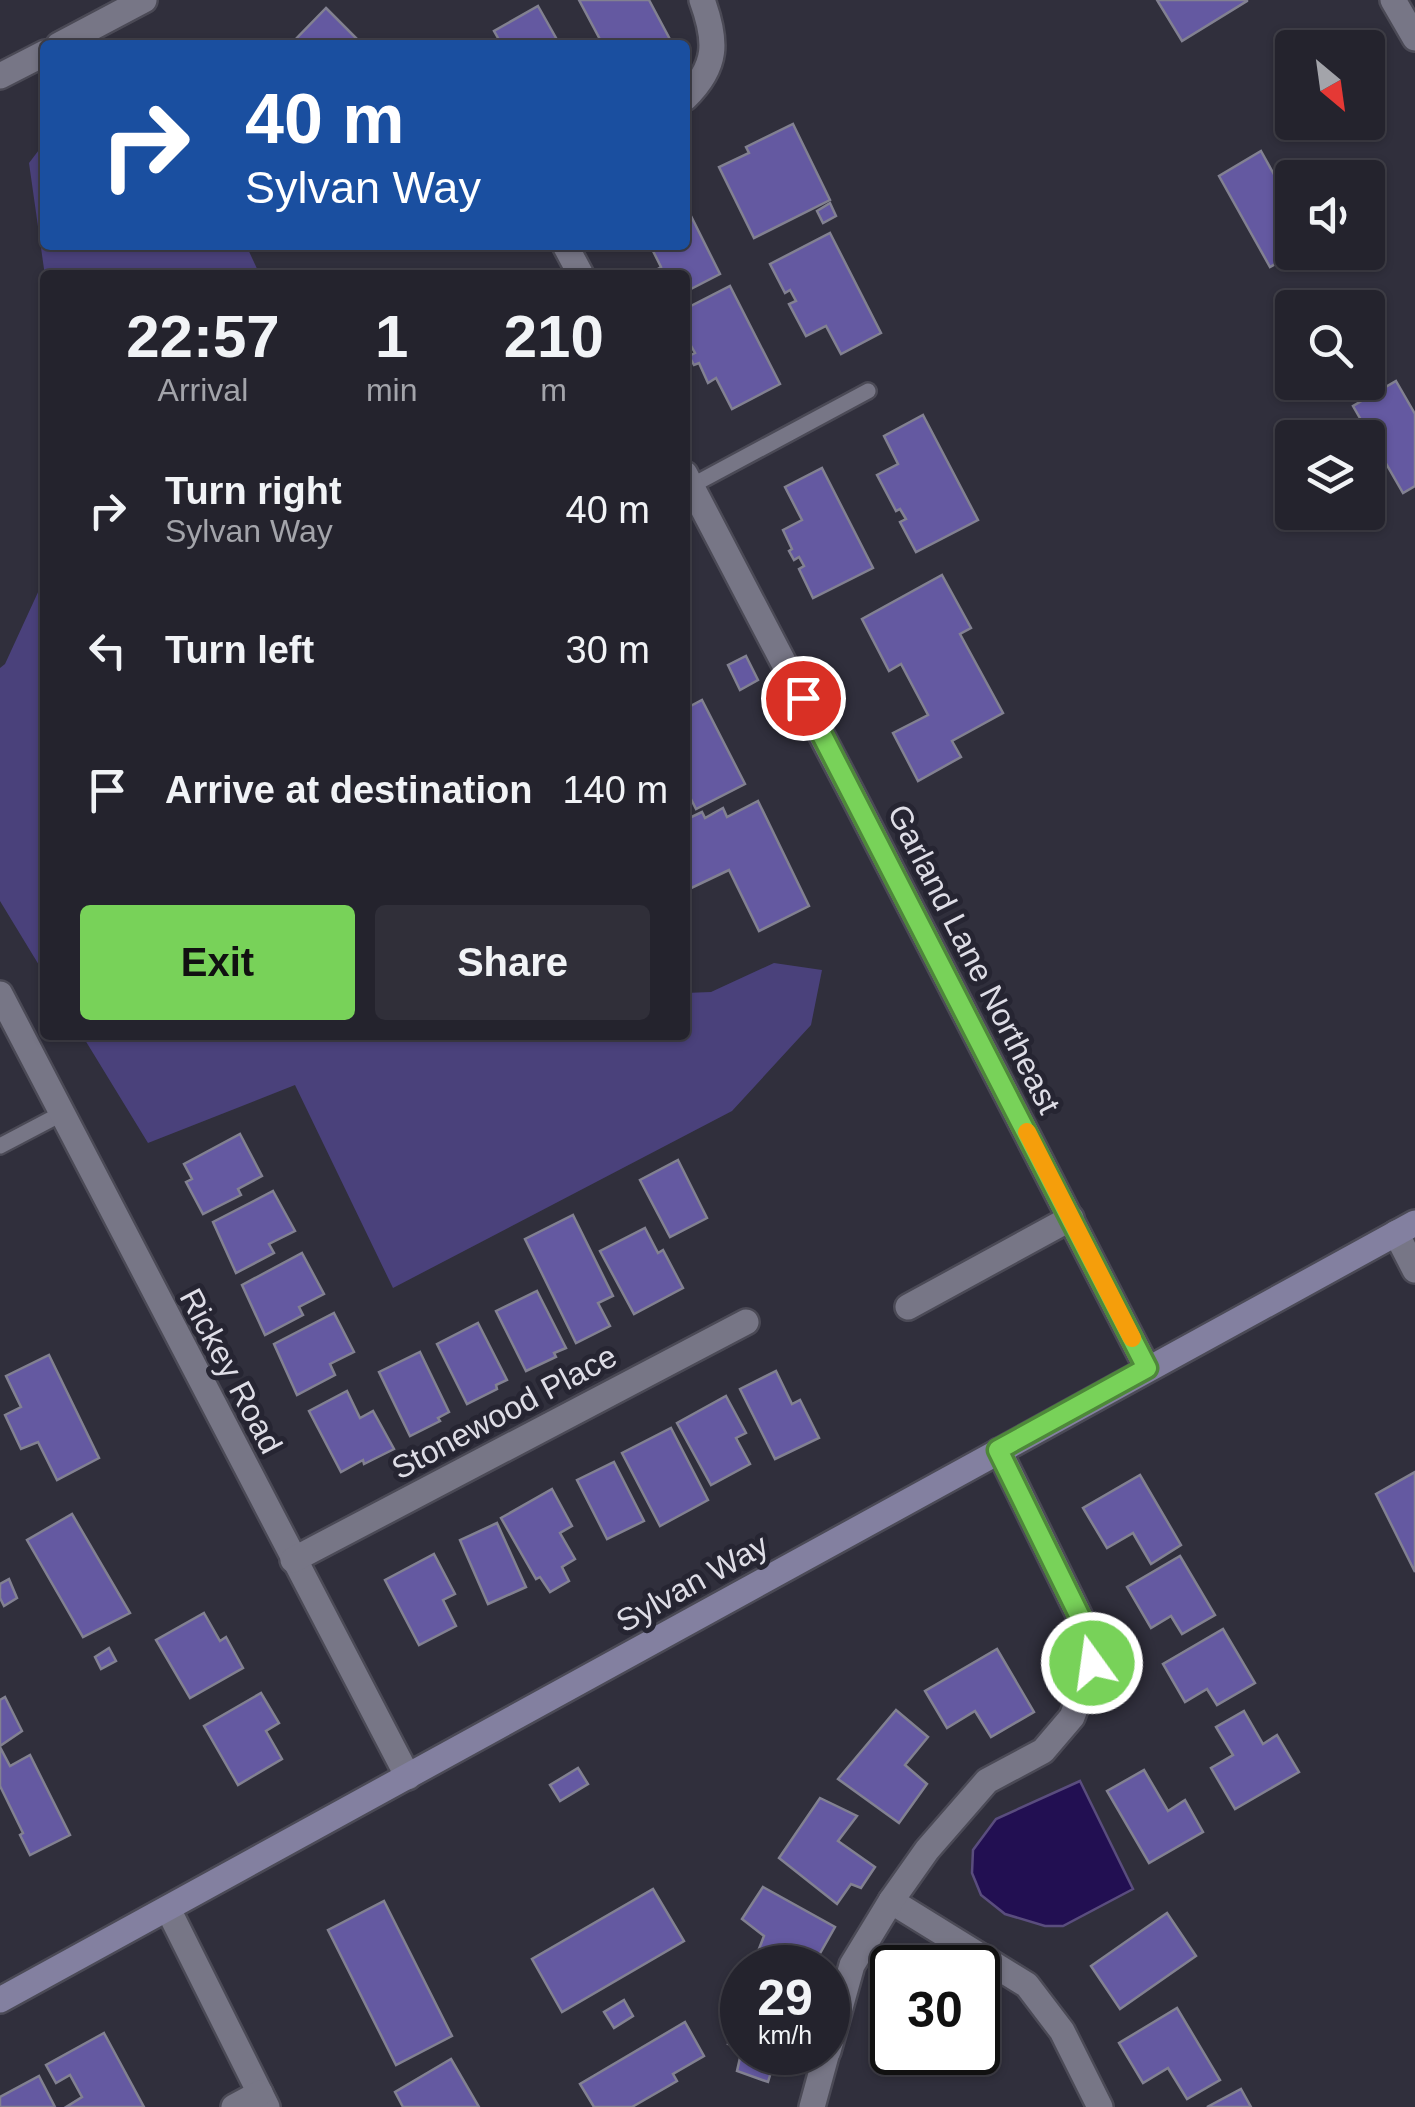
<!DOCTYPE html>
<style>
:root{--surface:#24232d;--page:#302f39;--text:#f1f3f6;--muted:#a3a4aa;--line:#414049;--accent:#78d259}
body{margin:0;font-family:Helvetica,sans-serif;background:var(--page);color:var(--text);height:100vh;display:flex;flex-direction:column;font-size:38px;white-space:nowrap}
*{box-sizing:border-box;margin:0}
p{font-size:32px;color:var(--muted)}
.icon{flex:none;width:55px;height:55px;fill:none;stroke:currentColor;stroke-width:2;stroke-linecap:round;stroke-linejoin:round}
.map{position:relative;flex:1;overflow:hidden}
.sheet{position:absolute;left:40px;top:270px;width:650px;height:770px;display:flex;flex-direction:column;background:var(--surface);border-radius:10px;box-shadow:0 2px 8px #0004,0 0 0 2px var(--line)}
.sheet>*{flex:none}
.banner{position:absolute;left:40px;top:40px;width:650px;height:210px;border-radius:10px;box-shadow:0 2px 8px #0004,0 0 0 2px var(--line);background:#1a4fa0;color:#fff;overflow:hidden}
.needle{width:65px;rotate:151deg}
.fabs{position:absolute;left:1275px;top:30px;display:grid;gap:20px}
.fabs a{display:grid;place-items:center;width:110px;height:110px;border-radius:10px;background:var(--surface);box-shadow:0 2px 8px #0004,0 0 0 2px var(--line);font-size:50px}
.speed{position:absolute;left:720px;top:1945px;display:flex;gap:20px;font-size:50px;font-weight:700;text-align:center}
.speed>*{display:grid;place-content:center;width:130px;height:130px;border-radius:50%;background:var(--surface);box-shadow:0 2px 8px #0004,0 0 0 2px var(--line);line-height:1}
.speed small{font-size:25px;font-weight:400}
.speed .limit{border:5px solid #111;border-radius:15px;background:#fff;color:#111}
.pin{position:absolute;display:grid;place-items:center;width:85px;height:85px;color:#fff;margin:-42px;border:5px solid #fff;border-radius:50%;box-shadow:0 2px 10px #0007}
.me{position:absolute;width:110px;margin:-55px;rotate:346deg;stroke-linejoin:round;filter:drop-shadow(0 0 8px #0008)}
.turn{display:flex;align-items:center;gap:35px;height:210px;padding:0 40px;font-size:45px}
.turn .icon{width:130px;height:130px;stroke-width:2.5}
.turn b{display:block;font-size:70px;line-height:85px}
.eta{display:flex;justify-content:space-evenly;align-items:center;height:170px;text-align:center}
.eta b{font-size:60px;font-weight:700;line-height:70px}
.primary-button{display:flex;gap:20px;margin-top:auto;padding:20px 40px}
.primary-button a{flex:1;height:115px;border-radius:10px;background:var(--accent);color:#111;font-size:40px;font-weight:700;line-height:115px;text-align:center}
.primary-button a+a{background:var(--page);color:var(--text)}
ul{padding:0;list-style:none}
li{display:flex;align-items:center;gap:30px;height:140px;padding:0 40px}
li div{flex:1}
li b{display:block;font-size:38px}
li em{font-style:normal}
.map>svg:first-child{display:block}
.green{fill:#4a417b}
.water{fill:#220f52;stroke:#5a4d7e;stroke-width:2.5}
.building{fill:#6459a1;stroke:#828191;stroke-width:2.5}
.lines{fill:none;stroke-linecap:round;stroke-linejoin:round}
.lane-casing{stroke:#4b4a56;stroke-width:20}
.street-casing{stroke:#4b4a56;stroke-width:30}
.secondary-casing{stroke:#4b4a56;stroke-width:30}
.lane{stroke:#777686;stroke-width:15}
.street{stroke:#777686;stroke-width:25}
.secondary{stroke:#8380a0;stroke-width:25}
.route-casing{stroke:#4e883a;stroke-width:25}
.route{stroke:#78d259;stroke-width:18}
.slow{stroke:#f59e0b;stroke-width:18}
.labels{text-anchor:middle;stroke-width:10;stroke-linejoin:round;paint-order:stroke}
.street-label{font-size:32px;fill:#dedde6;stroke:#262532}
</style>
<div class="map">
<svg width="1415" height="2107" viewBox="0 0 1415 2107">
<rect width="100%" height="100%" fill="#302f3c"/>
<g class="green">
<polygon points="45,142 45,245 246,245 260,275 45,276 29,163"/>
<polygon points="45,577 45,975 0,901 0,668 5,664"/>
<polygon points="774,963 822,970 811,1025 732,1111 393,1288 295,1085 148,1143 82,1035 685,1035 685,993 711,992"/>
</g>
<polygon class="water" points="1080,1781 1133,1889 1063,1926 1045,1926 1005,1914 981,1895 972,1873 973,1850 996,1819"/>
<g class="building">
<polygon points="579,0 649,0 673,45 603,45"/>
<polygon points="1157,0 1247,0 1247,1 1182,41"/>
<polygon points="538,6 560,45 502,45 494,31"/>
<polygon points="326,8 363,45 290,45"/>
<polygon points="793,124 830,200 754,238 719,167 749,153 746,147"/>
<polygon points="1261,151 1292,207 1292,252 1297,252 1270,267 1219,176"/>
<polygon points="830,203 836,216 823,223 817,211"/>
<polygon points="685,204 720,274 685,292 685,275 648,275 661,267 651,247 646,245 685,245"/>
<polygon points="830,233 881,333 841,354 826,326 806,336 789,304 796,301 790,290 785,293 770,264"/>
<polygon points="730,286 780,384 732,409 716,378 708,383 699,363 694,365 689,356 695,353 690,344 685,346 685,309"/>
<polygon points="1396,381 1415,414 1415,486 1403,493 1353,406"/>
<polygon points="923,415 978,520 916,552 900,522 906,519 900,509 896,511 877,475 898,464 884,436"/>
<polygon points="822,468 873,568 813,598 799,569 804,566 799,557 794,560 789,551 792,549 783,530 802,520 785,487"/>
<polygon points="942,575 971,628 960,634 1003,713 952,741 961,757 918,781 893,733 928,715 901,664 889,671 862,619"/>
<polygon points="746,656 758,680 740,690 728,665"/>
<polygon points="702,700 745,784 696,809 685,787 685,709"/>
<polygon points="758,801 809,906 759,931 729,870 685,891 685,835 687,834 685,820 702,812 705,818 723,808 727,817"/>
<polygon points="240,1134 262,1176 238,1189 241,1195 203,1214 186,1182 192,1179 184,1164"/>
<polygon points="678,1160 707,1218 670,1237 640,1180"/>
<polygon points="273,1191 295,1231 269,1244 274,1253 236,1273 213,1222"/>
<polygon points="573,1215 613,1296 598,1303 610,1326 576,1343 525,1239"/>
<polygon points="645,1228 658,1253 663,1250 683,1288 634,1314 600,1251"/>
<polygon points="302,1253 324,1294 299,1307 303,1315 265,1335 242,1285"/>
<polygon points="537,1291 566,1348 554,1353 556,1357 526,1371 496,1311"/>
<polygon points="334,1313 354,1352 330,1364 335,1375 297,1395 274,1344"/>
<polygon points="478,1323 507,1380 496,1385 497,1389 467,1404 437,1344"/>
<polygon points="420,1352 449,1412 438,1418 440,1421 410,1436 379,1372"/>
<polygon points="49,1355 99,1458 57,1480 38,1442 21,1449 5,1415 21,1407 6,1376"/>
<polygon points="776,1371 792,1404 800,1400 819,1438 775,1459 740,1389"/>
<polygon points="347,1391 360,1418 373,1411 394,1449 364,1464 363,1460 341,1472 309,1411"/>
<polygon points="726,1396 746,1433 736,1438 750,1464 711,1485 677,1423"/>
<polygon points="671,1428 708,1500 660,1526 622,1453"/>
<polygon points="614,1462 644,1521 607,1539 577,1480"/>
<polygon points="1415,1472 1415,1572 1376,1494"/>
<polygon points="1140,1475 1181,1545 1151,1564 1133,1533 1107,1548 1083,1508"/>
<polygon points="552,1489 572,1526 560,1533 575,1559 562,1567 569,1581 550,1592 540,1577 536,1579 501,1518"/>
<polygon points="72,1514 130,1613 83,1637 27,1540"/>
<polygon points="497,1523 526,1587 488,1604 460,1540"/>
<polygon points="434,1554 455,1594 443,1600 456,1626 419,1645 385,1580"/>
<polygon points="1180,1556 1215,1615 1182,1634 1171,1616 1151,1628 1127,1587"/>
<polygon points="9,1579 17,1598 4,1606 0,1598 0,1584"/>
<polygon points="204,1613 220,1641 226,1637 243,1668 190,1698 156,1640"/>
<polygon points="1223,1629 1255,1683 1217,1705 1207,1689 1185,1702 1163,1664"/>
<polygon points="109,1648 116,1661 101,1669 95,1657"/>
<polygon points="997,1649 1034,1712 991,1737 975,1711 947,1728 925,1691"/>
<polygon points="261,1693 279,1723 266,1731 282,1759 238,1785 204,1726"/>
<polygon points="5,1697 22,1731 0,1746 0,1700"/>
<polygon points="896,1710 928,1737 905,1765 927,1784 899,1823 838,1779"/>
<polygon points="1244,1711 1263,1744 1277,1735 1299,1772 1235,1809 1211,1768 1233,1755 1216,1727"/>
<polygon points="0,1747 10,1766 30,1755 70,1835 30,1855 20,1835 23,1833 0,1786"/>
<polygon points="578,1768 588,1784 560,1801 550,1785"/>
<polygon points="1144,1770 1168,1811 1185,1800 1203,1832 1149,1863 1107,1791"/>
<polygon points="820,1798 857,1816 838,1841 875,1867 861,1888 851,1884 837,1904 779,1858"/>
<polygon points="763,1887 835,1927 814,1964 796,1952 790,1968 782,1968 757,1954 764,1936 742,1919"/>
<polygon points="653,1889 684,1941 562,2012 532,1959"/>
<polygon points="384,1901 452,2036 396,2065 328,1930"/>
<polygon points="1167,1913 1196,1956 1120,2009 1091,1966"/>
<polygon points="892,1980 892,2009 882,2005"/>
<polygon points="742,1998 742,2052 777,2052 768,2082 737,2071 742,2049 728,2044"/>
<polygon points="624,2000 633,2016 614,2028 604,2012"/>
<polygon points="1177,2008 1220,2080 1187,2099 1168,2068 1143,2083 1119,2043"/>
<polygon points="685,2022 704,2056 673,2074 677,2081 632,2107 594,2107 580,2084"/>
<polygon points="104,2033 144,2107 66,2107 82,2097 70,2075 56,2083 46,2065"/>
<polygon points="451,2059 479,2107 403,2107 395,2092"/>
<polygon points="39,2076 55,2107 0,2107 0,2097"/>
<polygon points="1241,2089 1251,2107 1207,2107"/>
</g>
<g class="lines">
<defs>
<g id="lane">
<polyline points="691,486 868,391"/>
<polyline points="0,1146 61,1114"/>
</g>
<g id="street">
<polyline points="1393,0 1415,38"/>
<polyline points="59,45 144,0"/>
<polyline points="0,76 45,53"/>
<path d="M 685,98 C 718,66 717,41 702,0"/>
<polyline points="565,245 581,275"/>
<polyline points="685,474 858,805 1147,1368"/>
<polyline points="0,994 408,1777"/>
<polyline points="1396,1233 1415,1270"/>
<polyline points="908,1307 1071,1218"/>
<polyline points="293,1560 746,1322"/>
<polyline points="891,1901 1027,1985 1062,2031 1100,2107"/>
<polyline points="168,1909 267,2107"/>
<polyline points="828,2051 852,1965 891,1901 927,1850 987,1781 1043,1751 1072,1717 1092,1663 1083,1623 999,1451"/>
<polyline points="234,2107 260,2093"/>
<polyline points="812,2107 827,2052"/>
</g>
<polyline id="secondary" points="0,2000 1415,1223"/>
</defs>
<use href="#lane" class="lane-casing"/>
<use href="#street" class="street-casing"/>
<use href="#secondary" class="secondary-casing"/>
<use href="#lane" class="lane"/>
<use href="#street" class="street"/>
<use href="#secondary" class="secondary"/>
</g>
<g class="lines">
<defs>
<polyline id="route" points="803,698 1147,1368 998,1450 1083,1623 1092,1663"/>
</defs>
<use href="#route" class="route-casing"/>
<use href="#route" class="route"/>
<polyline class="slow" points="1027,1132 1132,1338"/>
</g>
<g class="labels">
<g class="street-label">
<text transform="translate(974 959) rotate(63)" y="11">Garland Lane Northeast</text>
<text transform="translate(231 1371) rotate(62)" y="11">Rickey Road</text>
<text transform="translate(504 1412) rotate(-28)" y="11">Stonewood Place</text>
<text transform="translate(692 1583) rotate(-29)" y="11">Sylvan Way</text>
</g>
</g>
</svg>
<div class="fabs">
<a><svg class="needle" viewBox="-14 -14 28 28"><path d="M0-13l5 13h-10z" fill="#e53935"/><path d="M0 13l5-13h-10z" fill="#a3a4aa"/></svg></a>
<a><svg class="icon" aria-label="sound" viewBox="0 0 24 24"><path d="M4 9h4l5-4v14l-5-4H4zM17 9q2 3 0 6"/></svg></a>
<a><svg class="icon" aria-label="search" viewBox="0 0 24 24"><circle cx="10" cy="10" r="6"/><path d="M15 15l6 6"/></svg></a>
<a><svg class="icon" aria-label="layers" viewBox="0 0 24 24"><path d="M12 4l9 5-9 5-9-5zM3 14l9 5 9-5"/></svg></a>
</div>
<div class="speed"><div>29<small>km/h</small></div><div class="limit">30</div></div>
<div class="pin" style="left:803px;top:698px;background:#d93025"><svg class="icon" aria-label="arrive" viewBox="0 0 24 24"><path d="M6 21V4h12l-3 4 3 4H6"/></svg></div>
<svg class="me" style="left:1092px;top:1663px" viewBox="-20 -20 40 40"><circle r="17" fill="#78d259" stroke="#fff" stroke-width="3"/><path d="M0-11L8 9 0 5-8 9z" fill="#fff"/></svg>
<div class="banner">
<div class="turn"><svg class="icon" aria-label="right" viewBox="0 0 24 24"><path d="M7 20v-9h11M14 6l5 5-5 5"/></svg><div><b>40 m</b>Sylvan Way</div></div>
</div>
<section class="sheet">
<div class="eta">
<div><b>22:57</b><p>Arrival</p></div>
<div><b>1</b><p>min</p></div>
<div><b>210</b><p>m</p></div>
</div>
<ul>
<li><svg class="icon" aria-label="right" viewBox="0 0 24 24"><path d="M7 20v-9h11M14 6l5 5-5 5"/></svg><div><b>Turn right</b><p>Sylvan Way</p></div><em>40 m</em></li>
<li><svg class="icon" aria-label="left" viewBox="0 0 24 24"><path d="M17 20v-9H6M10 6l-5 5 5 5"/></svg><div><b>Turn left</b></div><em>30 m</em></li>
<li><svg class="icon" aria-label="arrive" viewBox="0 0 24 24"><path d="M6 21V4h12l-3 4 3 4H6"/></svg><div><b>Arrive at destination</b></div><em>140 m</em></li>
</ul>
<div class="primary-button"><a>Exit</a><a>Share</a></div>
</section>
</div>
